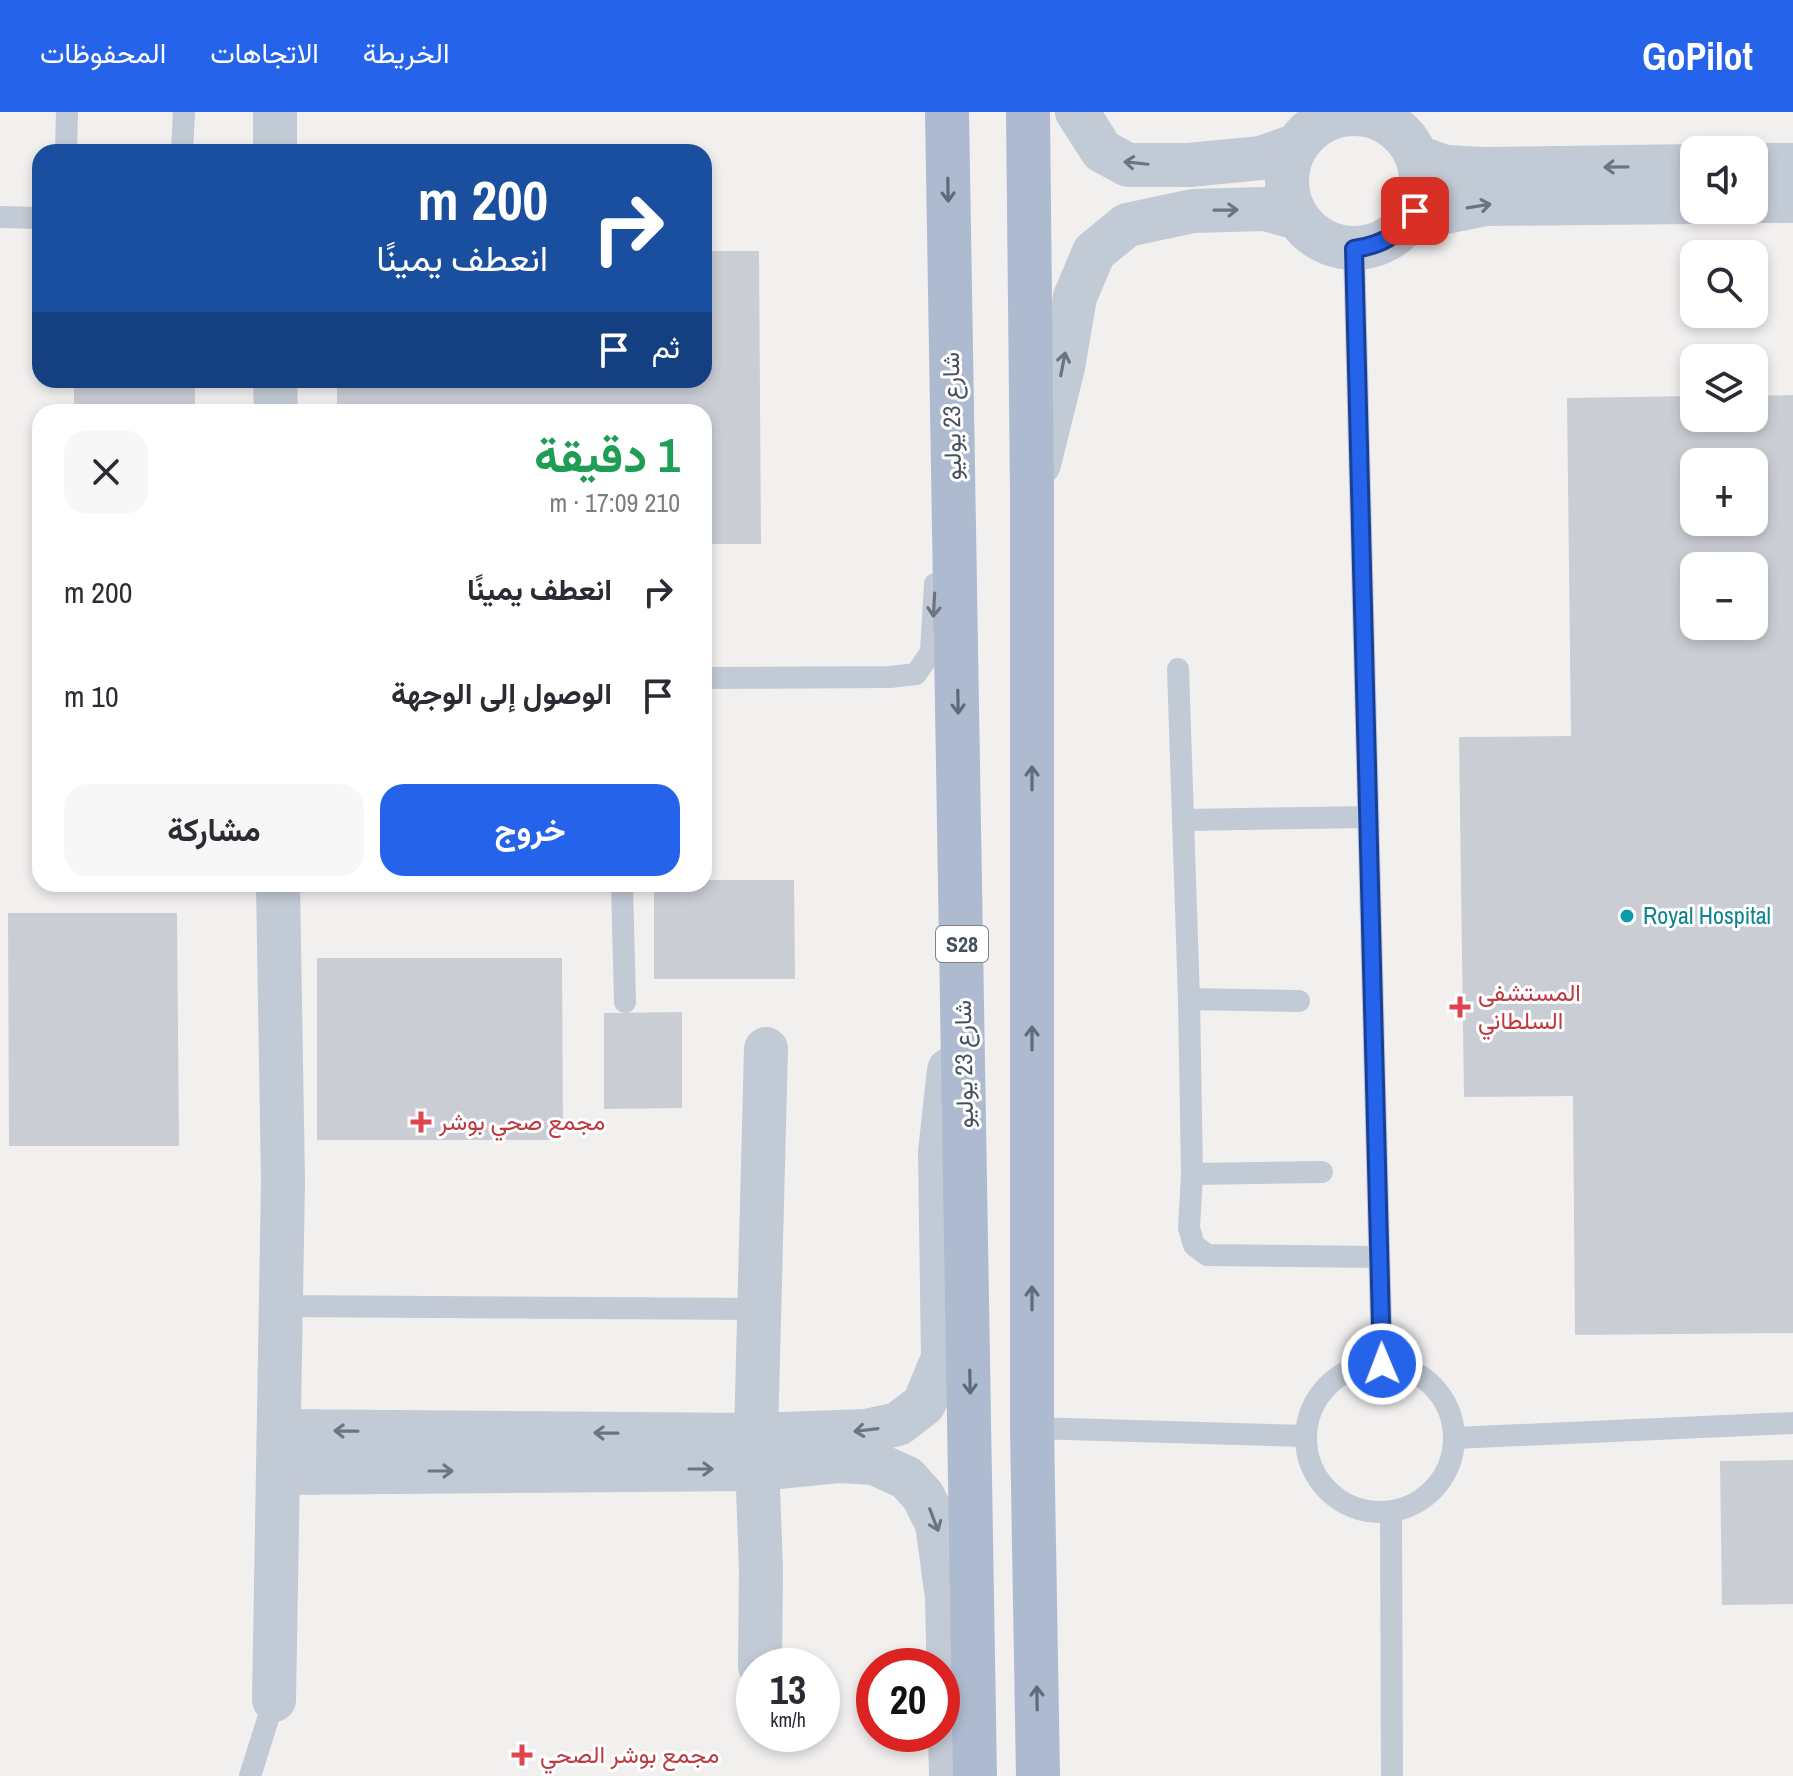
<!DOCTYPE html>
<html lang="ar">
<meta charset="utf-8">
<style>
:root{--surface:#fff;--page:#f7f7f7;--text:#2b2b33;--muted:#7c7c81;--accent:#2563eb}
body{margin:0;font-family:"Archivo Narrow",Vazirmatn,sans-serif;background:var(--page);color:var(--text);direction:rtl;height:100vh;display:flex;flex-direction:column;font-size:30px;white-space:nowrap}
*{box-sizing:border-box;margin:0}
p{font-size:26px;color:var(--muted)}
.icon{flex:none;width:44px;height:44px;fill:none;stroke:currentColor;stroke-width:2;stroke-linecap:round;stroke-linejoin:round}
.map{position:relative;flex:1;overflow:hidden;direction:ltr}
.side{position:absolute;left:32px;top:292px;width:680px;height:488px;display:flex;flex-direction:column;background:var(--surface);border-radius:24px;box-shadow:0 4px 12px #0003;direction:rtl}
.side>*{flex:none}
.banner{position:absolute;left:32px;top:32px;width:680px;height:244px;border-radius:24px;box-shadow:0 4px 12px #0003;direction:rtl;background:#1a4fa0;color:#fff;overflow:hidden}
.tools{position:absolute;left:1680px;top:24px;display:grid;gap:16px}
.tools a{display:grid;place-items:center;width:88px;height:88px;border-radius:16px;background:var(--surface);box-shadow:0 4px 12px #0003;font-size:40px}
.speed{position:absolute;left:736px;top:1536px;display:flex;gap:16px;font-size:40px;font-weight:700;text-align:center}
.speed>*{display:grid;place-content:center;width:104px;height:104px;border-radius:50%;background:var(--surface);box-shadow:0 4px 12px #0003;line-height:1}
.speed small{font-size:20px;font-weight:400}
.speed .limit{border:12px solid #d22;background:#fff;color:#111}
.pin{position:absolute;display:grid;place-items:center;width:68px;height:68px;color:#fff;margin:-34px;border-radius:16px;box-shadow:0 4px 12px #0006}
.me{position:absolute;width:88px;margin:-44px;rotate:359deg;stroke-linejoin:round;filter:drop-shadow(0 0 6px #0008)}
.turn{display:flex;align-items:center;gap:28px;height:168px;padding:0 32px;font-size:36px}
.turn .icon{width:104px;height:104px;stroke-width:2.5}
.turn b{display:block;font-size:56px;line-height:68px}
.then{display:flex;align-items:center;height:76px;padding:0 32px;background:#0003;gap:16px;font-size:30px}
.round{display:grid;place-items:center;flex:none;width:84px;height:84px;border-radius:24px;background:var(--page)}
.headline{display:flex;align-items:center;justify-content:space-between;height:136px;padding:0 32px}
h1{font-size:48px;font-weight:700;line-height:60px;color:#1e9e55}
.primary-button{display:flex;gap:16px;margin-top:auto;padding:16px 32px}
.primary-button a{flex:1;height:92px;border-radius:24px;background:var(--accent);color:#fff;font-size:32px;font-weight:700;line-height:92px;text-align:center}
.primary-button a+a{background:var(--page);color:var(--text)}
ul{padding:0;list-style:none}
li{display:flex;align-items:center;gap:24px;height:104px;padding:0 32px}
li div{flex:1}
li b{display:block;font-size:30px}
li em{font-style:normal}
header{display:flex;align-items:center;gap:48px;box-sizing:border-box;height:112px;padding:0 40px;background:var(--accent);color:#fff}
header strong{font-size:38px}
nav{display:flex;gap:44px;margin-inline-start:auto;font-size:28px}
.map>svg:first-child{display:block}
.building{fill:#cbcdd5;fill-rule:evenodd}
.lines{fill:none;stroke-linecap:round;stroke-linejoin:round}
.lane{stroke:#c2cad5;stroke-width:22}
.street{stroke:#c2cad5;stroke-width:44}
.primary{stroke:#adbad0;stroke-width:44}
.oneway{stroke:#6b7582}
.oneway2{stroke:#606a7a}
.route-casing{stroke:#184099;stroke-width:20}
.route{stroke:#2563eb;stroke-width:14}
.culture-dot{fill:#0f9aa8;stroke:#fff;stroke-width:3}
.health-dot{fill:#e0444e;stroke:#fff;stroke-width:3}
.labels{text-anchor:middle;stroke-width:6;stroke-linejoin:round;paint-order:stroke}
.shield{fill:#fff;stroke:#7e848e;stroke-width:2}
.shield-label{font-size:22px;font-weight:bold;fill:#46505e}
.street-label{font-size:24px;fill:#46505e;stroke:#fff}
.culture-label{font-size:24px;fill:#0d838f;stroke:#fff;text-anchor:start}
.health-label{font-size:24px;fill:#be3a42;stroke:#fff;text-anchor:start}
</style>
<header>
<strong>GoPilot</strong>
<nav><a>الخريطة</a><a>الاتجاهات</a><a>المحفوظات</a></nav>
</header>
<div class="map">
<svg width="1793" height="1664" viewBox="0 0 1793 1664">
<rect width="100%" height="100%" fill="#f2efef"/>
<g class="building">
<polygon points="704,139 759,139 761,432 704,432 704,300 337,300 337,268 704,268"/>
<rect x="74" y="268" width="121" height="32"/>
<path d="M 1793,283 L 1793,1221 L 1575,1223 L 1573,984 L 1464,985 L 1459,625 L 1571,624 L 1567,286 L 1694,284 L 1694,306 L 1754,306 L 1754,284 ZM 1694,350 L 1754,350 L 1754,410 L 1694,410 ZM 1694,454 L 1754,454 L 1754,514 L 1694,514 Z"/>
<polygon points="704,768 794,768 795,867 654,867 654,772 704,772"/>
<polygon points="8,801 177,801 179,1034 9,1034"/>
<polygon points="317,846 562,846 563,1028 317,1028"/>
<polygon points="682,900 682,996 604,997 604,901"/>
<polygon points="1793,1348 1793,1492 1722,1493 1720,1349"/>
</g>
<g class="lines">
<g class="lane">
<polyline points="1353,0 1354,0"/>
<polyline points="182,39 184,0"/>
<polyline points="66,40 67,0"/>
<polyline points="0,105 40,106"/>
<polyline points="1354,137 1382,1252"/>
<polyline points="1178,557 1189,887 1192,1062 1189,1116 1194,1133 1207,1143 1379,1145"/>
<polyline points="704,566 890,565 916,562 931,540 935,472"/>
<polyline points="1185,708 1368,705"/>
<polyline points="622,772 625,890"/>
<polyline points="1189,887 1299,889"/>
<polyline points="1192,1062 1322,1060"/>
<polyline points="281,1194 759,1197"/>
<circle cx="1380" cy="1326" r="74"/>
<polyline points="1032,1316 1306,1324"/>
<polyline points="1454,1326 1793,1311"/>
<polyline points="1391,1400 1392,1664"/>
<polyline points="250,1664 274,1588"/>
</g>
<g class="street">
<polyline points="275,0 275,40"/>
<polyline points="1077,0 1102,39 1128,53 1189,53 1261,46 1295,34"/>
<circle cx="1354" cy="69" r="67"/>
<polyline points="1417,45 1445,55 1482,57 1694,54"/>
<polyline points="1754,53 1793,53"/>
<polyline points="1754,89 1793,89"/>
<polyline points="1405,114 1441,101 1486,92 1694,90"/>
<polyline points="275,268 276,300"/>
<polyline points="1039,352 1063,255 1075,185 1094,140 1127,113 1193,99 1265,97 1298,106"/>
<polyline points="279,1319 756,1323 866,1319 898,1312 924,1292 943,1246 940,1040 949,958"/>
<polyline points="279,1361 758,1357 839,1349 874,1351 907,1366 923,1384 937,1412 947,1485 951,1664"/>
<polyline points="760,1554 761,1457 756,1323 766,937"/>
<polyline points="274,1588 283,1069 278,772"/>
</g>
<g class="primary">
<polyline points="947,0 975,1664"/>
<polyline points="1028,0 1032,382 1032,1316 1038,1664"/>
</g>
</g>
<defs><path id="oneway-shaft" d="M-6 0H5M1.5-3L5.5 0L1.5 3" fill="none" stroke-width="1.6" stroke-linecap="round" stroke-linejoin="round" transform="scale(2)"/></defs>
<g class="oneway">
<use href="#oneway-shaft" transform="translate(1136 51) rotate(-174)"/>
<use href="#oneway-shaft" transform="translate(1616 55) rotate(179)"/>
<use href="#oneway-shaft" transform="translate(1479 94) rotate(-9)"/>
<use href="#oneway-shaft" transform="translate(1226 98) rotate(-1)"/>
<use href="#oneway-shaft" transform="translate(1063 252) rotate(-79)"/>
<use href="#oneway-shaft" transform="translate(934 493) rotate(93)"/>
<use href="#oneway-shaft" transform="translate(866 1318) rotate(173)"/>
<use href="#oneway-shaft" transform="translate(346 1319) rotate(-179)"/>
<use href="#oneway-shaft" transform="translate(606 1321) rotate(-179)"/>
<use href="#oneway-shaft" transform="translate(701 1357)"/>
<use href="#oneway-shaft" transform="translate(441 1359)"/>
<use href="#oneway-shaft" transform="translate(934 1408) rotate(69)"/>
</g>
<g class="oneway2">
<use href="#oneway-shaft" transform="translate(948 78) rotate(89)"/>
<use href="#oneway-shaft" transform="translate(958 590) rotate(89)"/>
<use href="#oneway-shaft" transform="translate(1032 666) rotate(-90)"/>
<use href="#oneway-shaft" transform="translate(1032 926) rotate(-90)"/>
<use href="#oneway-shaft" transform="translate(1032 1186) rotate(-90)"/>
<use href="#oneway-shaft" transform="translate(970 1270) rotate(89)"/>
<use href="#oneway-shaft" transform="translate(1037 1586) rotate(-91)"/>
</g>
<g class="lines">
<defs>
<path id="route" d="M 1382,1252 L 1354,137 C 1382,133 1399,123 1415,99"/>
</defs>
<use href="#route" class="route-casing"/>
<use href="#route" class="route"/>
</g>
<circle class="culture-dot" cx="1627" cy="804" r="8"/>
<g class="health-dot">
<path d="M1456 883h8v8h8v8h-8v8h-8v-8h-8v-8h8z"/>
<path d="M417 998h8v8h8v8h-8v8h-8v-8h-8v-8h8z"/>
<path d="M518 1631h8v8h8v8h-8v8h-8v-8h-8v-8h8z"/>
</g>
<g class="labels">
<rect class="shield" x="936" y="814" width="52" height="36" rx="6"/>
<g class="shield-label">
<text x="962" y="840">S28</text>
</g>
<g class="street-label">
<text transform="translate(952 304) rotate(-91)" y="8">شارع 23 يوليو</text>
<text transform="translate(964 952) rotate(-91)" y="8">شارع 23 يوليو</text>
</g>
<g class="culture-label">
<text x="1643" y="812">Royal Hospital</text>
</g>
<g class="health-label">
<text x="1478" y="889">المستشفى<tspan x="1478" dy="28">السلطاني</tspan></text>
<text x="439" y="1018">مجمع صحي بوشر</text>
<text x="540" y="1651">مجمع بوشر الصحي</text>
</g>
</g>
</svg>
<div class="tools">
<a><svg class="icon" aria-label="sound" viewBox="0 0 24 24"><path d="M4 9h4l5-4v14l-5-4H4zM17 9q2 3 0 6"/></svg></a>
<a><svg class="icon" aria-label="search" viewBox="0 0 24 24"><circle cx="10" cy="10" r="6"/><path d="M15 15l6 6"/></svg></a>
<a><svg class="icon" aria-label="layers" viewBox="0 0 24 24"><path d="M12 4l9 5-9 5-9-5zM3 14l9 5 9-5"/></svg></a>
<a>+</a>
<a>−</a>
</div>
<div class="speed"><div>13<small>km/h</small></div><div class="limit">20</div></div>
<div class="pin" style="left:1415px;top:99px;background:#d93025"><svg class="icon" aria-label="arrive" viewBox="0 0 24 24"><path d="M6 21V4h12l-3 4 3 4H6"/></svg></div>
<svg class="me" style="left:1382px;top:1252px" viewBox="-20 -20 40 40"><circle r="17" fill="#2563eb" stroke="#fff" stroke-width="3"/><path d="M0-11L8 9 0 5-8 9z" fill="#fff"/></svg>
<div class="banner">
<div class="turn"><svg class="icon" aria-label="right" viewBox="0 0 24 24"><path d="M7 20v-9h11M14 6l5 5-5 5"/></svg><div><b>200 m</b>انعطف يمينًا</div></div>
<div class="then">ثم<svg class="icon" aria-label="arrive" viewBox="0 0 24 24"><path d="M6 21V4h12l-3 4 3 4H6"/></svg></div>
</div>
<section class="side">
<div class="headline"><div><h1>1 دقيقة</h1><p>210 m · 17:09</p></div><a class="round"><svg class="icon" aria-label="close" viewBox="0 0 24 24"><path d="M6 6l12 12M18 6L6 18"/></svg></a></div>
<ul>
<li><svg class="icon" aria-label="right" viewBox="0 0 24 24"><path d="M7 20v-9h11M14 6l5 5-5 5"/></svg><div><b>انعطف يمينًا</b></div><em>200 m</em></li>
<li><svg class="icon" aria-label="arrive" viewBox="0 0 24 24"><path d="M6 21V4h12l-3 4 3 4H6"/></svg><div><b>الوصول إلى الوجهة</b></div><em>10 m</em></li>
</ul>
<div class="primary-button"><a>خروج</a><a>مشاركة</a></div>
</section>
</div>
